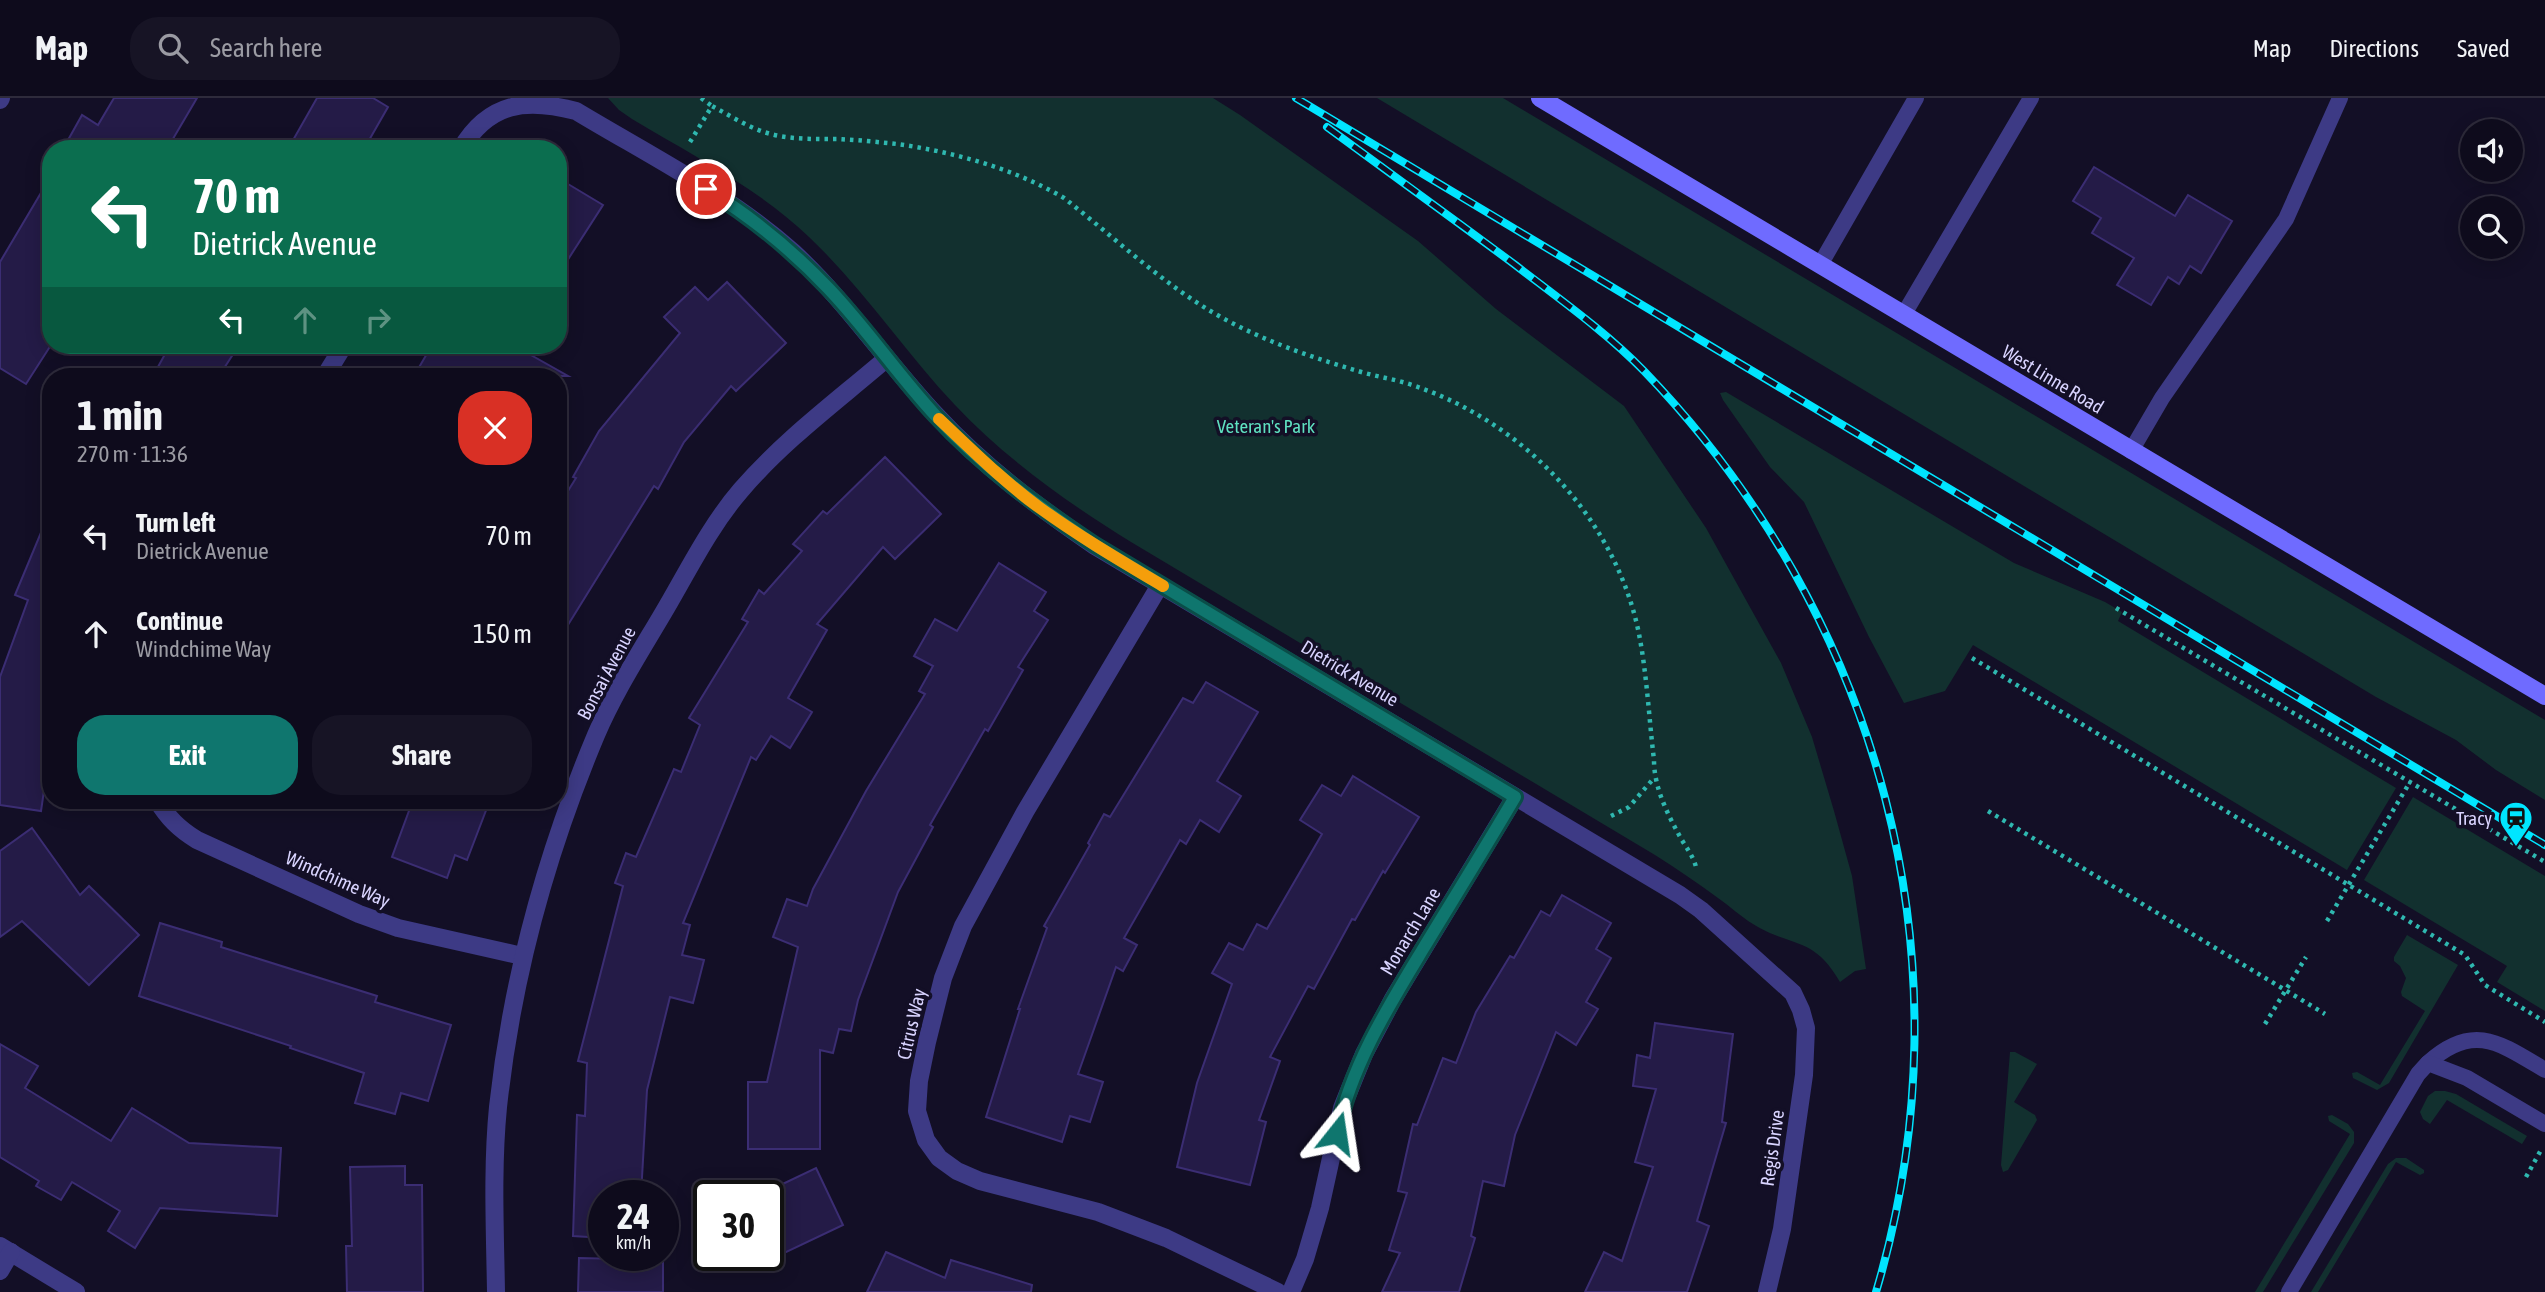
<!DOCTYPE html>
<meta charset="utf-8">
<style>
:root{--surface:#0e0b1c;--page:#171425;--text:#f1f3f6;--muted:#9b9ba3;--line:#2e2b3b;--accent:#0f766e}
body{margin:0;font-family:"Asap Condensed",sans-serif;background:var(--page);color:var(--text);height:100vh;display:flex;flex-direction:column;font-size:26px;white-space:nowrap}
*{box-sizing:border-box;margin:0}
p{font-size:23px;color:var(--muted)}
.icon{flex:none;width:38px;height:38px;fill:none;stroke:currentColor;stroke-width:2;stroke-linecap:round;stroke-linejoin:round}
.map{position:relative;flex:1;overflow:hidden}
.drawer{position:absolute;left:42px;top:270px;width:525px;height:441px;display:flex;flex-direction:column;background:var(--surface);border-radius:28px;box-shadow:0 4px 18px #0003,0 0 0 2px var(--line)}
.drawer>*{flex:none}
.banner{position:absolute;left:42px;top:42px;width:525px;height:214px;border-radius:28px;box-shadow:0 4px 18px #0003,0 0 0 2px var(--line);background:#0b6e4f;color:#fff;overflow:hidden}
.fabs{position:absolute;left:2460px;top:21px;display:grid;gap:14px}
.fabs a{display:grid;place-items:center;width:63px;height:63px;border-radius:50%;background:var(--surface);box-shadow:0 4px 18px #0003,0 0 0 2px var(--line);font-size:35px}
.speed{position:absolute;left:588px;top:1082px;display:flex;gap:14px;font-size:35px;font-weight:700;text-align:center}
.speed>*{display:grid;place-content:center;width:91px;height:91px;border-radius:50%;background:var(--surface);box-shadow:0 4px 18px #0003,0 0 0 2px var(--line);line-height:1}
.speed small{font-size:18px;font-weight:400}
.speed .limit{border:4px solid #111;border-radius:10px;background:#fff;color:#111}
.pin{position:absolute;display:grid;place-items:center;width:60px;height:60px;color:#fff;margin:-30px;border:4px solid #fff;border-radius:50%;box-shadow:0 2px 7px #0007}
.me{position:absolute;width:77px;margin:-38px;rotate:15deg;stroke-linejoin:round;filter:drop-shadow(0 0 5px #0008)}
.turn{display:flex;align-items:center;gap:24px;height:147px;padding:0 35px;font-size:32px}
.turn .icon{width:91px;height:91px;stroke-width:2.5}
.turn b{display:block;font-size:49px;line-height:60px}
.lanes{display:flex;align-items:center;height:66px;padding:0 35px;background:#0003;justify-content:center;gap:35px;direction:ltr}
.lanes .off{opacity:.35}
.round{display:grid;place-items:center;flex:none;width:74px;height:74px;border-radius:28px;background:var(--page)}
.overview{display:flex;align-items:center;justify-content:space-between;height:119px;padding:0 35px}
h1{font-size:42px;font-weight:700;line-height:52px}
.action{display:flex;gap:14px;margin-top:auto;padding:14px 35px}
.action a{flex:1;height:80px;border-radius:28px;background:var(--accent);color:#fff;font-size:28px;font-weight:700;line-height:80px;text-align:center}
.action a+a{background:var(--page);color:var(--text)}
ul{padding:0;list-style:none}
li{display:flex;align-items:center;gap:21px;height:98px;padding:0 35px}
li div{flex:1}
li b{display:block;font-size:26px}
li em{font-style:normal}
header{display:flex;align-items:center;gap:42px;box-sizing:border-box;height:98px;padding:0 35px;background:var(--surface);border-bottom:2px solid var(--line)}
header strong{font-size:33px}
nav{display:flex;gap:38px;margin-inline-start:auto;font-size:24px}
.search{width:490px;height:63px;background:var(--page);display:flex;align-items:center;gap:18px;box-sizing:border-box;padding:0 24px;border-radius:28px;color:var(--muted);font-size:26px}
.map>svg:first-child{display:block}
.green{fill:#12302f}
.building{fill:#241b47;stroke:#3b2d73;stroke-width:2}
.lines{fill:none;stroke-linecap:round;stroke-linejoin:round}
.path{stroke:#2fb8b0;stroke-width:4.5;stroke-dasharray:3.5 5;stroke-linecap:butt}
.lane{stroke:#3d3a85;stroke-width:16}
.street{stroke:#3d3a85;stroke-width:18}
.secondary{stroke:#6f6bff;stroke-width:18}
.rail-casing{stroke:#00e5ff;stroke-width:8}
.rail{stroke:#130f26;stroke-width:5;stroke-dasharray:16;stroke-linecap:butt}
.route-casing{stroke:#0a4d48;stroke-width:18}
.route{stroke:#0f766e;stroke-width:12}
.slow{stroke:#f59e0b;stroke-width:12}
.labels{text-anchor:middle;stroke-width:7;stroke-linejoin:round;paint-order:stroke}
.street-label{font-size:19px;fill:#d9d4ff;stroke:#130f26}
.park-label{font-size:19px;fill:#5fe0c0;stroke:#130f26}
.poi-label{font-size:19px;fill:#d9d4ff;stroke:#130f26;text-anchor:end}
</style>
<header>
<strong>Map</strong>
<div class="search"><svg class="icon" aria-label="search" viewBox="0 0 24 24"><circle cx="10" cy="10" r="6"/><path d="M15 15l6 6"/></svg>Search here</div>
<nav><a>Map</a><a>Directions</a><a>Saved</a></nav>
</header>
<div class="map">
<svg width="2545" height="1194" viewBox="0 0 2545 1194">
<rect width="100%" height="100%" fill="#130f26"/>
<g class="green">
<path d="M 608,0 L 1213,0 L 1240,17 L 1418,143 L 1496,211 L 1624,308 L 1706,430 L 1781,565 L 1812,639 L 1834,713 L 1852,778 L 1866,871 L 1855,873 L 1840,884 C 1813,837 1791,850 1753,826 C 1741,819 1730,808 1718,800 C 1698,785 1677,771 1655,757 L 1131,444 C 1068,405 1007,362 955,307 C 904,253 863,190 809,139 C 758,90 692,57 632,21 L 619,12 Z"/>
<polygon points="1377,0 1503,0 2545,622 2545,702 2496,672 2456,642 2376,599"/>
<polygon points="1726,294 2014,465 2105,504 2122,514 2118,523 2396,690 2347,772 1973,547 1945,593 1904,605 1869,539 1804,404 1770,369 1723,302 1720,295"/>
<polygon points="2413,699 2545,778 2545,913 2497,884 2507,868 2364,782"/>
<polygon points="2407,837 2458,867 2389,985 2377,992 2353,980 2352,975 2357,974 2380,987 2425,913 2402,898 2401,894 2406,880 2400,868 2394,863 2394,859"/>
<polygon points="2010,954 2015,954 2037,966 2014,1004 2035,1017 2037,1022 2008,1072 2003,1074 2001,1067"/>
<polygon points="2435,993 2445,993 2456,996 2527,1038 2522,1046 2447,1002 2430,1026 2423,1021 2420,1014 2428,998"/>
<polygon points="2332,1017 2348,1026 2354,1034 2354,1045 2263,1194 2255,1194 2350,1036 2329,1023 2328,1018"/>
<polygon points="2396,1060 2406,1060 2424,1072 2424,1075 2420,1077 2396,1064 2318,1194 2311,1194 2388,1066"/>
</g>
<g class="building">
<polygon points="114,0 197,0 167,51 63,51 82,17 98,27"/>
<polygon points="317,0 373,0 388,9 364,51 288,51"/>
<polygon points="2094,69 2175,118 2188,97 2232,123 2201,175 2190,168 2179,186 2168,179 2151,207 2117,187 2134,160 2092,135 2101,120 2073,103"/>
<polygon points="51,78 51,247 26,286 0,270 0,164"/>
<polygon points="558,80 603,107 558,177"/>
<polygon points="727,184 786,245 736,293 731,288 684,344 658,391 654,388 558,543 558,409 576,380 573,379 599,333 680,235 664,219 695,189 708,202"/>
<polygon points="170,247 239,247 219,278 153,278"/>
<polygon points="432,247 513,247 568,278 414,278"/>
<polygon points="885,359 941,416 895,461 883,449 817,526 827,532 788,600 812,614 790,650 771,638 756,662 751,659 683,825 690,827 682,857 704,862 693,905 670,899 647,992 641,1097 604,1097 604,1140 573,1138 577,1017 585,1018 587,965 578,963 623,788 615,785 626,755 636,759 674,671 681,674 700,627 689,620 748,524 742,521 759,492 764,496 802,453 793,446 823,413 827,416"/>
<polygon points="50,413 51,645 41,713 0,707 0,579 28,502 15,497"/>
<polygon points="999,465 1046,494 1034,513 1048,522 1018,569 1023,572 988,633 985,631 930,727 933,729 898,794 858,902 851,933 839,931 833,955 820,952 820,1051 748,1051 748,984 767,984 798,849 773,839 787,801 807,808 813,791 866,693 925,596 919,593 933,568 914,558 935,521 957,533"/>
<polygon points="1206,584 1258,614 1217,683 1241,698 1219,734 1200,722 1186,746 1180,742 1124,840 1137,847 1123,873 1116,869 1078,976 1103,984 1090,1024 1070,1018 1062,1044 986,1019 1020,911 1018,911 1047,830 1044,828 1090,747 1088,745 1104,716 1110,719 1183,600 1193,605"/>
<polygon points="1353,678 1419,719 1385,775 1383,773 1355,822 1352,821 1314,891 1308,888 1270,959 1280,963 1259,1022 1266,1024 1250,1087 1177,1069 1197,985 1232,886 1212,875 1229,845 1243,852 1257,826 1267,831 1322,736 1300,722 1322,687 1341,698"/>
<polygon points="413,702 490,702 467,762 455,757 447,780 392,759"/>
<polygon points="32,730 80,797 89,788 139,837 89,887 22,823 0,839 0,753"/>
<polygon points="1562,797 1611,825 1596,851 1611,860 1586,904 1598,911 1576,947 1556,934 1515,1037 1504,1088 1483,1083 1471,1138 1475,1140 1459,1194 1382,1194 1400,1155 1389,1152 1407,1095 1398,1093 1413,1026 1417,1027 1443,960 1456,965 1476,914 1510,858 1514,860 1541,813 1550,818"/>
<polygon points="160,825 222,844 221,849 377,898 375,904 451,927 428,1003 401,995 395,1016 355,1005 364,975 290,950 291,948 139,898"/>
<polygon points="1655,925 1733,936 1722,1024 1726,1025 1697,1123 1709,1128 1687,1194 1585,1194 1604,1154 1622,1163 1653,1069 1635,1064 1656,991 1633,988 1637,957 1650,960"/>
<polygon points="0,946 38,968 25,990 111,1043 132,1010 189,1045 281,1050 277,1118 160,1110 135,1150 108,1133 120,1113 72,1084 61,1102 36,1088 39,1083 0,1059"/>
<polygon points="405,1068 405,1087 422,1087 423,1194 347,1194 346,1148 352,1148 350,1069"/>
<polygon points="816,1070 843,1127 780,1157 768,1132 768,1093"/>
<polygon points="886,1154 945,1180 951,1162 1032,1187 1031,1194 867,1194"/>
<polygon points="579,1160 663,1162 663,1194 578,1194"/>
</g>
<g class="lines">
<g class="path">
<polyline points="701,0 712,8"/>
<path d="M 690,44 L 712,8 C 729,17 746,28 764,34 C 788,42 814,41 838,41 C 858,42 878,44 897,46 C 954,54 1015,71 1064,100 C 1119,143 1172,195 1234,226 C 1273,246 1317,261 1358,273 C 1377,279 1396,281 1415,288 C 1524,325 1616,421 1639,536 C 1647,577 1649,621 1654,662 C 1654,688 1666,713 1678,735 C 1684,747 1693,757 1696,769"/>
<polyline points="2116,510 2545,764"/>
<polyline points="1972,560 2465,857 2485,887 2545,924"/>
<polyline points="1988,713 2325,916"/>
<polyline points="1611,718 1629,709 1654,680"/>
<polyline points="2327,823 2410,684"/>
<polyline points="2265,926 2306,859"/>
<polyline points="2526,1079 2541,1052"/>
</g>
<g class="lane">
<polyline points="1820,167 1916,0"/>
<polyline points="1904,216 2031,0"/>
<polyline points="2131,353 2162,300 2286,121 2340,0"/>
<path d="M 2428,965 C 2473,924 2500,945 2545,972"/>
<polyline points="2289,1194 2418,976 2428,965 2467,980 2545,1026"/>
</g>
<g class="street">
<polyline points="0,2 1,0"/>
<path d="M 461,51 C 489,4 526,0 576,13 C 649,57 729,97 793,154 C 846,203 887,265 936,317 C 983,368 1038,409 1095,448 L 1680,797 L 1701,812 L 1793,895 L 1801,912 L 1806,930 L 1804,977 L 1782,1131 L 1767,1194"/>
<polyline points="325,278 344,247"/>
<polyline points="1160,487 1025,714 963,828 943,880 927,944 919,983 917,1013 926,1042 939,1060 957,1073 980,1083 1098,1114 1166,1140 1278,1194"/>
<path d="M 157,702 C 168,720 179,731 197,742 L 359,816 L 398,830 L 522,858"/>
<polyline points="0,1148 76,1194"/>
<polyline points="0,1173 11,1154"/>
<path d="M 496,1194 C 495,1132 492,1070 498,1009 C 512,880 546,756 596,637 C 614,595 639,556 662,517 C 687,475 709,429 741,392 C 784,342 837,303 886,261"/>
<polyline points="1291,1194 1305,1161 1320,1110 1342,1010 1364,956 1393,901 1515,699"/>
</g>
<polyline class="secondary" points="1540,0 2545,598"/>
<defs>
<g id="rail">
<polyline points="1296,0 2545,747"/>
<path d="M 1327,29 C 1390,75 1452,120 1514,166 C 1558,200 1605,233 1644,273 C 1881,519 1974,864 1876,1194"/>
</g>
</defs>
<use href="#rail" class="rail-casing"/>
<use href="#rail" class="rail"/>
</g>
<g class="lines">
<defs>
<path id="route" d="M 706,91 C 752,119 792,152 829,191 C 867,231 898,277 935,317 C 982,368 1038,409 1095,447 L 1515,699 C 1485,750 1454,800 1423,851 C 1388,909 1351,968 1337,1035"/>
</defs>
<use href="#route" class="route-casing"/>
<use href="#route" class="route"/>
<path class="slow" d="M 939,321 C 972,352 1004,384 1040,410 C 1080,439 1121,463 1163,488"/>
</g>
<defs>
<symbol id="station-pin" viewBox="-11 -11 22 30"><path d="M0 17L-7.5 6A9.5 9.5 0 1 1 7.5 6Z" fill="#00e5ff" stroke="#130f26"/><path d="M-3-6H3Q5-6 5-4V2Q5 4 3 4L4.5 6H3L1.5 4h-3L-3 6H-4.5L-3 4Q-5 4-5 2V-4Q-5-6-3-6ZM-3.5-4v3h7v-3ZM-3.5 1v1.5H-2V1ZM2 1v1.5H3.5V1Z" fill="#111"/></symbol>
</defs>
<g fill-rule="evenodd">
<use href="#station-pin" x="2497" y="701" width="38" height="52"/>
</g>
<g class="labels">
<g class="street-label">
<text transform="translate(2053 281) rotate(31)" y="7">West Linne Road</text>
<text transform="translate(606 575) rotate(-62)" y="7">Bonsai Avenue</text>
<text transform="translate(1350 575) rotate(31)" y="7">Dietrick Avenue</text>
<text transform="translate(338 781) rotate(24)" y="7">Windchime Way</text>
<text transform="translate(1410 833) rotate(-59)" y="7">Monarch Lane</text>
<text transform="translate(911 926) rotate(-77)" y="7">Citrus Way</text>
<text transform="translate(1772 1050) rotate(-82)" y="7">Regis Drive</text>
</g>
<g class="park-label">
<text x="1266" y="335">Veteran's Park</text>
</g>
<g class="poi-label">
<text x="2492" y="727">Tracy</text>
</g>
</g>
</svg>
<div class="fabs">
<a><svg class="icon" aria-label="sound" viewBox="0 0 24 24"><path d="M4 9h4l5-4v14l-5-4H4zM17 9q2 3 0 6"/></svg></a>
<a><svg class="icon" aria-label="search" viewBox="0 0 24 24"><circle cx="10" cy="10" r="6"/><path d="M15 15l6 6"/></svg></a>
</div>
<div class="speed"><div>24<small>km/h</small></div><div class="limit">30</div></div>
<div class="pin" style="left:706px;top:91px;background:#d93025"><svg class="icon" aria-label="arrive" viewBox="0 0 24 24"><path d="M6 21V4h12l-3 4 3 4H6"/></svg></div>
<svg class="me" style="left:1337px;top:1035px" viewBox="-20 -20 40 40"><path d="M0-17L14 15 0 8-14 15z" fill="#0f766e" stroke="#fff" stroke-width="4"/></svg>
<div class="banner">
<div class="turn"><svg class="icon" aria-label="left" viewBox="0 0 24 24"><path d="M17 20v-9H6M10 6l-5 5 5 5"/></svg><div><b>70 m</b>Dietrick Avenue</div></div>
<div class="lanes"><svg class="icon" aria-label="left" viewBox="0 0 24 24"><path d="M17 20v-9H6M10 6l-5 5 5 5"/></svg><svg class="icon off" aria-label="ahead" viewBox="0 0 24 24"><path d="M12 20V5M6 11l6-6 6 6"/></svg><svg class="icon off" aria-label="right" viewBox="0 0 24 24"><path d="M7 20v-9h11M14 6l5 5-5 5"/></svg></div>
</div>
<section class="drawer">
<div class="overview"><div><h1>1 min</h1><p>270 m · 11:36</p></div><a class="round" style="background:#d93025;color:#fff"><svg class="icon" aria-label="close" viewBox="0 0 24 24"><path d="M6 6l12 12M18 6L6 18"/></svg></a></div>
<ul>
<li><svg class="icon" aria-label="left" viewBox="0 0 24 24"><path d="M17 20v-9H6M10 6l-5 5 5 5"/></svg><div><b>Turn left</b><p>Dietrick Avenue</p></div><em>70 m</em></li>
<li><svg class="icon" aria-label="ahead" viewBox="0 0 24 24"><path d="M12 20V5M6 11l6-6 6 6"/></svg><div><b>Continue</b><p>Windchime Way</p></div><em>150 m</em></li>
</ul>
<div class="action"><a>Exit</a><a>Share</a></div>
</section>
</div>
